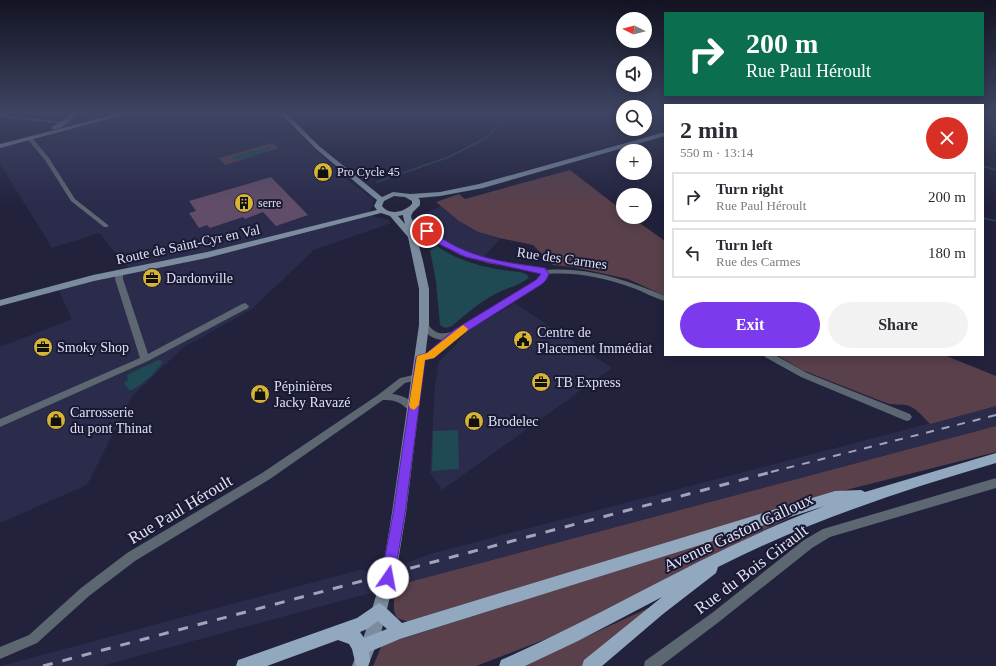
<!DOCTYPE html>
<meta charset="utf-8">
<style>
:root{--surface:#fff;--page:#f2f2f3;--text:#2b2b33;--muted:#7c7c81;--line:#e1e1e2;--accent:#7c3aed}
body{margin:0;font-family:"Times New Roman",serif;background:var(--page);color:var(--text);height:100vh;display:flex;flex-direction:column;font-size:15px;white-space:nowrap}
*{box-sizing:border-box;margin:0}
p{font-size:13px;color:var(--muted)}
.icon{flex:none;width:22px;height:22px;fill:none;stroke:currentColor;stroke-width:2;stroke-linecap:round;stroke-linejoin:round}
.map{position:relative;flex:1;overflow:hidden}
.drawer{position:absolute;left:664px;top:104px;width:320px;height:252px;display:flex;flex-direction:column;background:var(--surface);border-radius:0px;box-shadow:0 2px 10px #0003}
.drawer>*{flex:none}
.banner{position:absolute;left:664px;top:12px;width:320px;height:84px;border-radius:0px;box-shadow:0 2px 10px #0003;background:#0b6e4f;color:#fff;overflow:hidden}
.needle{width:26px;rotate:276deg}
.tools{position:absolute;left:616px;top:12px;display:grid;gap:8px}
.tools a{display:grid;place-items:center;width:36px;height:36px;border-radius:50%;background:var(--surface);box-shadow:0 2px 10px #0003;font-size:20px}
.pin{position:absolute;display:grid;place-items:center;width:34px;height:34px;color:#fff;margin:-17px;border:2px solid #fff;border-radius:50%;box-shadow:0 1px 4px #0007}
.me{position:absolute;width:44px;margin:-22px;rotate:12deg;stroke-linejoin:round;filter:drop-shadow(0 0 3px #0008)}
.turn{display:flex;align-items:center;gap:14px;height:84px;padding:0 16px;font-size:18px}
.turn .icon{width:52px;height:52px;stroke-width:2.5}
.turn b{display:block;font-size:28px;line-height:34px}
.round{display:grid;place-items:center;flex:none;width:42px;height:42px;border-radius:21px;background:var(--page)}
.summary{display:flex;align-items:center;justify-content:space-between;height:68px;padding:0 16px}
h1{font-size:24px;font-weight:800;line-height:30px}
.button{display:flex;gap:8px;margin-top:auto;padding:8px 16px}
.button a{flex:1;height:46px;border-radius:24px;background:var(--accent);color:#fff;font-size:16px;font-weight:800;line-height:46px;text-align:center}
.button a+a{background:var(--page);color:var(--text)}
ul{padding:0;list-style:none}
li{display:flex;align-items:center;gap:12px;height:50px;margin:0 8px 6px;padding:0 8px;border:2px solid var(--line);border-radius:0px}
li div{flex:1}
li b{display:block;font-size:15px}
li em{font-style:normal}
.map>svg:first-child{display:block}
.built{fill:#2b2b4b}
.green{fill:#59404b}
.water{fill:#1f4a54}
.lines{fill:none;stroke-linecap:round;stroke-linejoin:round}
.stream{stroke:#1f4a54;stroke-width:1.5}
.building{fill:#614d69}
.street{fill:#5c6772;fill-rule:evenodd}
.secondary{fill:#7a8c9d;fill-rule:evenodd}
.primary{fill:#91a8bf;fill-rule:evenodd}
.rail-far1{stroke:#a3a4b9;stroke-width:2;stroke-dasharray:8 8;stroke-linecap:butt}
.rail{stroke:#a3a4b9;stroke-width:3;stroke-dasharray:10 10;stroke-linecap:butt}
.secondary-bridge{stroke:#7a8c9d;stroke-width:14}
.route{fill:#7c3aed;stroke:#51269a}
.slow{fill:#f59e0b}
.labels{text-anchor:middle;stroke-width:4;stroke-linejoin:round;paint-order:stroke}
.far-poi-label{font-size:12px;fill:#dfe1f3;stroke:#191933;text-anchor:start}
.street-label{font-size:14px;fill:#dfe1f3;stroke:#191933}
.poi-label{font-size:14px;fill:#dfe1f3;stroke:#191933;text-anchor:start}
.near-street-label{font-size:17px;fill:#dfe1f3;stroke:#191933}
</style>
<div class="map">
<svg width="996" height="666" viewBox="0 0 996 666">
<rect width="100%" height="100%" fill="#22223d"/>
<g class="built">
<polygon points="71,112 276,112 349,181 374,200 370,212 375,217 388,219 391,223 314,250 252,309 184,347 132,396 87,485 0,523 0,347 72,319 59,291 128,268 99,233 52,248 0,164 0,148 41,134 65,120"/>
<polygon points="441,206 467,226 478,232 500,239 484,257 461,249 440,238 415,218"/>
<polygon points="513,302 612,368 442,490 430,473 435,385 439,361 455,346 466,331 511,306"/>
<polygon points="996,406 996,426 394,586 398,566 430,554"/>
<polygon points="359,570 380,571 374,592 101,666 1,666"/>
</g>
<g class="green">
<polygon points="272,143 279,148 225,165 219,158"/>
<polygon points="570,170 623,211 623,217 631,217 665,241 665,296 628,279 573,267 553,265 533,245 499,238 478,232 459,221 436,202 459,194 465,199"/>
<path d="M 777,355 L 944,355 L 996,376 L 996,406 L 930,424 C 924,418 915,406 905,405 C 894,404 894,406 881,401 L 802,370 Z"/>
<polygon points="996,426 996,452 846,490 535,584 412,623 397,618 394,611 394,586"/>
<polygon points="799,513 683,570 567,631 476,666 373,666 382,645"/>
<polygon points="657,604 583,666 523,666"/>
</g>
<g class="water">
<path d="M 267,147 L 272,147 C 263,155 241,161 230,159 L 237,155 Z"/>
<path d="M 437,246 C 457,261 486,268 510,271 C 517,272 526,271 529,278 C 521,284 513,286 504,290 C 486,297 467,313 452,326 L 445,328 L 440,325 L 436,281 L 430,250 Z"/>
<path d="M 158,360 L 163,361 C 157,372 143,384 132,390 L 129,390 L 124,383 L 128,380 L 127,375 Z"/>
<polygon points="458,430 459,469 432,471 433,431"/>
</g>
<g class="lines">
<g class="stream">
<polyline points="983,166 996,170"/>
<polyline points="377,182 449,157 488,137 508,112"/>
<polyline points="983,218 996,221"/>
</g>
</g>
<polygon class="building" points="271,177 308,215 276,226 263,212 245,219 243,217 210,228 207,225 199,228 189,213 196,211 189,201"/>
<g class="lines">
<g class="street">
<polygon points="0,115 64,122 66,123 64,124 0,117"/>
<polygon points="29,139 33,139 49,158 75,199 108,225 108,227 104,227 71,201 45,160 29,141"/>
<path d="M 414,219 L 440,240 L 465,252 L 489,259 L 542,268 L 546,270 C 588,267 627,280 665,296 L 665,301 C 654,298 644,292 633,288 C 605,278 577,272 547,274 L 547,278 L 542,284 C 508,305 472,324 441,350 C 435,355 426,363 417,360 L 416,358 L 417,356 L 427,353 L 443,340 C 432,339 426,334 420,325 L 421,323 L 427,323 C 434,333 440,335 451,332 L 536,280 L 540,277 L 540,272 L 488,263 L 460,255 L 436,242 L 412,222 L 411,221 Z"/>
<polygon points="116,270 119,270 123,272 123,279 148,354 242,304 245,303 249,306 248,308 148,361 0,427 0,419 140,358 115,279"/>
<polygon points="764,355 775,355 807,373 910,414 912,417 910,420 907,421 904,420 801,377 765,357"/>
<path d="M 418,374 L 421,375 L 422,377 L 421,379 L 405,383 L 392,394 C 402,395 413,400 419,409 L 417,412 C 409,414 404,404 397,402 C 392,400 387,400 383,400 L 270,479 L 135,561 L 89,596 L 37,643 L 0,659 L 0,647 L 29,635 L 81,588 L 127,553 L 262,473 L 378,395 L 400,378 Z"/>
<polygon points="996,478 996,488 830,537 812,548 720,621 661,666 644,666 645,661 712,613 804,540 823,529"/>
</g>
<g class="secondary">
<path d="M 71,112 L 77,112 C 72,120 62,130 52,129 L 52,127 L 67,118 Z"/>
<polygon points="125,112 134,112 0,148 0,144"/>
<path d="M 279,112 L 285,112 L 319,146 L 382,197 L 393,192 L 410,194 L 440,192 L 479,184 L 665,132 L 665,136 L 483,188 L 440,196 L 418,198 L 420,200 L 420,205 L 413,212 L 411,216 L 423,261 L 429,289 L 429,325 L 406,513 L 397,568 L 395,573 L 390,575 L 385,573 L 383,568 L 392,513 L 419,325 L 419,289 L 408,237 L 390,216 L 381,213 L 207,258 L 94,281 L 0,306 L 0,300 L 93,275 L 207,252 L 377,210 L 374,206 L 377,200 L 373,197 L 315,148 ZM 394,196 L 405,197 L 412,201 L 412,204 C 404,212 390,216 382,206 L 384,201 ZM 403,215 L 403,216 L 405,224 L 398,216 Z"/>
<polygon points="385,582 390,584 392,589 381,633 368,666 352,666 365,633 378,589 380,584"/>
</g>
<path class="primary" d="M 996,453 L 996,463 C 900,491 807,522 718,567 L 716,573 L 663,614 L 602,666 L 582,666 L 584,660 L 662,597 L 578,641 L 525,666 L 499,666 L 501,660 C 611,612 712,547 825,506 L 400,639 L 369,652 L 370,661 L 368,666 L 356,666 L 352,649 L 349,644 L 338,640 L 267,666 L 236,666 L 238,660 L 244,658 L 357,618 L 379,603 L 384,606 L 402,623 L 835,491 L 861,490 L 865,492 ZM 378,621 L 387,629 L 364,638 L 360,632 L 367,629 Z"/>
<polyline class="rail-far1" points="771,472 996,415"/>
<polyline class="rail" points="43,666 775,471"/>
<polyline class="secondary-bridge" points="385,589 390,568"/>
</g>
<linearGradient id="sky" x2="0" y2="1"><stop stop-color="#131322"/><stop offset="0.55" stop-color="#3e4462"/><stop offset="1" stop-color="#3e4462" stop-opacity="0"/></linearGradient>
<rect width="996" height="205" fill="url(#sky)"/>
<path class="route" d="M 424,229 L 430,229 C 452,249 482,258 511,263 C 522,265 534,266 545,268 L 549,274 L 546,280 L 542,284 L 461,335 L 434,358 L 425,360 L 405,514 L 394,578 L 392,583 L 388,585 L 383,583 L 381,578 L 393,514 L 416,358 L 417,356 L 427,353 L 454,330 L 536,280 L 541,274 L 466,257 L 435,242 L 424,233 Z"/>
<polygon class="slow" points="463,325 468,329 467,331 434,358 425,360 419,405 414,410 410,408 409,405 417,356 427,353"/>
<defs>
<symbol id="shop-disc" viewBox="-11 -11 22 22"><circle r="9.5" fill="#d7b434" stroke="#191933"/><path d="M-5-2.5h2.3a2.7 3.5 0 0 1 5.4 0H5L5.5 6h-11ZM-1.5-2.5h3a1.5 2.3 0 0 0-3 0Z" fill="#111"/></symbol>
<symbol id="building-disc" viewBox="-11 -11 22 22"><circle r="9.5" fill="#d7b434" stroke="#191933"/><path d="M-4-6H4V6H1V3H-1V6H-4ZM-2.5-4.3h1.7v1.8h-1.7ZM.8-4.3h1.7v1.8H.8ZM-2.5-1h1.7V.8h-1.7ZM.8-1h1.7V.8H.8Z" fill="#111"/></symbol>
<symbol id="office-disc" viewBox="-11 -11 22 22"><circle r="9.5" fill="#d7b434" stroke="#191933"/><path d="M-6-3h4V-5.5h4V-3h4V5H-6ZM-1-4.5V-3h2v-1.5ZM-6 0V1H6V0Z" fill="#111"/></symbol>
<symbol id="civic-disc" viewBox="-11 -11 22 22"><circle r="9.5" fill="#d7b434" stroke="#191933"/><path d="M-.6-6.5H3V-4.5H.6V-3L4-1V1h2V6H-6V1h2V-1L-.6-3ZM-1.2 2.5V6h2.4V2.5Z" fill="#111"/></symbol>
</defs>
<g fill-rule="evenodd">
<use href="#shop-disc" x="312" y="161" width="22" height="22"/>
<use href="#building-disc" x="233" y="192" width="22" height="22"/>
<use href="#office-disc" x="141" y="267" width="22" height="22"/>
<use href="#civic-disc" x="512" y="329" width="22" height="22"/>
<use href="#office-disc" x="32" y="336" width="22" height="22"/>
<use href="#office-disc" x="530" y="371" width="22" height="22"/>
<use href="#shop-disc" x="249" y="383" width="22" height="22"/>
<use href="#shop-disc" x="45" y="409" width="22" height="22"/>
<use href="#shop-disc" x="463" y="410" width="22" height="22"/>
</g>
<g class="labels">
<g class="far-poi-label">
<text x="337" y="176">Pro Cycle 45</text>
<text x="258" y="207">serre</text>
</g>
<g class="street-label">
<text transform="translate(188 244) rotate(-12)" y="5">Route de Saint-Cyr en Val</text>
<text transform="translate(562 258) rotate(8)" y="5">Rue des Carmes</text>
</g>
<g class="poi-label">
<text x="166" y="283">Dardonville</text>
<text x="537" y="337">Centre de<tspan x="537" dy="16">Placement Immédiat</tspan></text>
<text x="57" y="352">Smoky Shop</text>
<text x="555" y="387">TB Express</text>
<text x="274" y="391">Pépinières<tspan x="274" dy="16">Jacky Ravazé</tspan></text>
<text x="70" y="417">Carrosserie<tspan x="70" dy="16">du pont Thinat</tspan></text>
<text x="488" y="426">Brodelec</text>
</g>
<g class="near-street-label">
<text transform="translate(180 509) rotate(-31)" y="6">Rue Paul Héroult</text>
<text transform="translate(738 532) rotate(-25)" y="6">Avenue Gaston Galloux</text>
<text transform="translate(751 569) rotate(-37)" y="6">Rue du Bois Girault</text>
</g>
</g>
</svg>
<div class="tools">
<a><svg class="needle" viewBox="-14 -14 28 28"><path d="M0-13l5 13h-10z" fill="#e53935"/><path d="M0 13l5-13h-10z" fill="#7c7c81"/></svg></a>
<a><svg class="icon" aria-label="sound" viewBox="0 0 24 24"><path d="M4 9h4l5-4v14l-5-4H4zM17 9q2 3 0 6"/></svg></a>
<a><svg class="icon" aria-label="search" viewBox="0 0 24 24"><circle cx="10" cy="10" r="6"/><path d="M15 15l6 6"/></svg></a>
<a>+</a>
<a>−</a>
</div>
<div class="pin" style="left:427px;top:231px;background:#d93025"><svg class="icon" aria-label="arrive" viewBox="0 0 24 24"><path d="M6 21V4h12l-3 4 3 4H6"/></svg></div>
<svg class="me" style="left:388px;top:578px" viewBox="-20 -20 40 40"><circle r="19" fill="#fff"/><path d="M0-13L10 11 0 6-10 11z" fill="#7c3aed"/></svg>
<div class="banner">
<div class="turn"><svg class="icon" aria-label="right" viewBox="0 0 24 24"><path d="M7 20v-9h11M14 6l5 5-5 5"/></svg><div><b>200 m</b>Rue Paul Héroult</div></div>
</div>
<section class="drawer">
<div class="summary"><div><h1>2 min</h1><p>550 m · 13:14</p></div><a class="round" style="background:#d93025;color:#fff"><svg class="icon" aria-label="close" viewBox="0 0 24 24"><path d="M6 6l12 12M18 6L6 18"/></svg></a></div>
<ul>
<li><svg class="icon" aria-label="right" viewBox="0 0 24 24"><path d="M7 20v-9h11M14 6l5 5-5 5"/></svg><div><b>Turn right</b><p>Rue Paul Héroult</p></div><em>200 m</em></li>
<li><svg class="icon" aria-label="left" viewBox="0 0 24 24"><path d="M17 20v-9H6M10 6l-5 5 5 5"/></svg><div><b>Turn left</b><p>Rue des Carmes</p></div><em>180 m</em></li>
</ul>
<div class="button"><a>Exit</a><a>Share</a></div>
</section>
</div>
